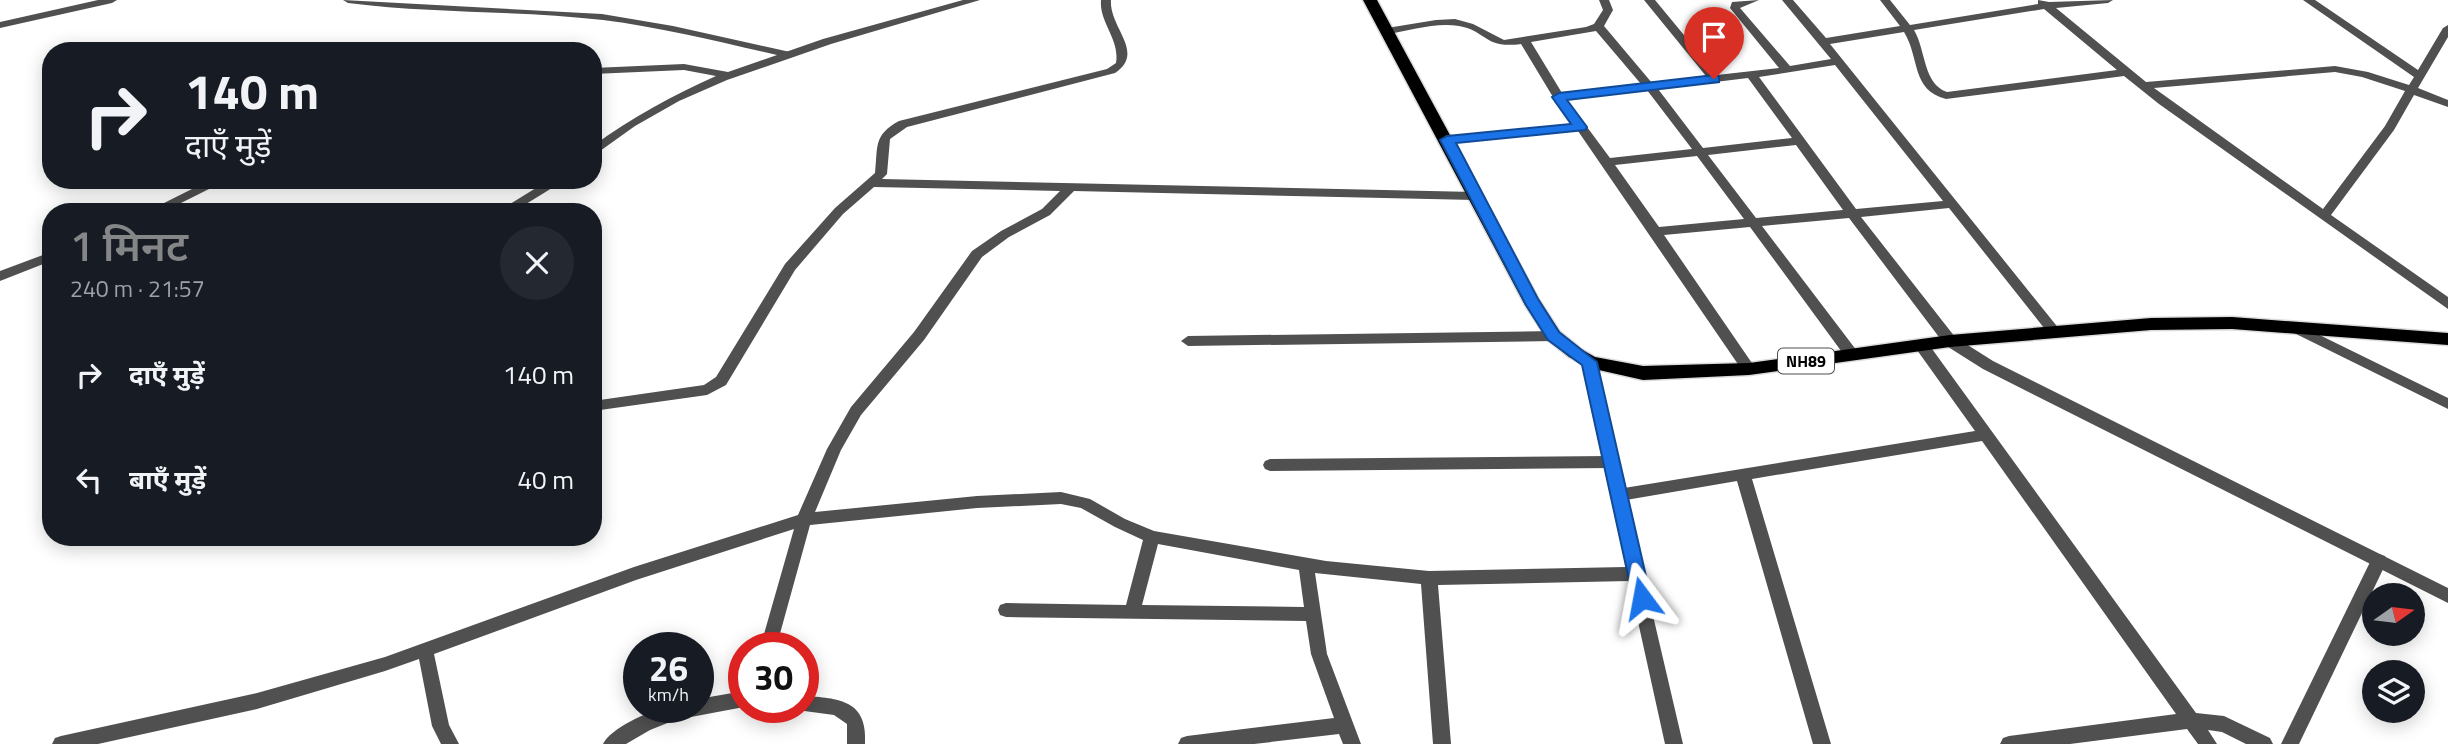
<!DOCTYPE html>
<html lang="hi">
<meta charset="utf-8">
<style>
:root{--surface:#171b24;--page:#242831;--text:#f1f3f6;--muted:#9ea1a6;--accent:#858687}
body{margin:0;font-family:"Titillium Web","Noto Sans Devanagari",sans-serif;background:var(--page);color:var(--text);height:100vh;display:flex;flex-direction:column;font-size:26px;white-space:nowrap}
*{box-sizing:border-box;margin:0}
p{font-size:23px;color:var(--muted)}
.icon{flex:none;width:38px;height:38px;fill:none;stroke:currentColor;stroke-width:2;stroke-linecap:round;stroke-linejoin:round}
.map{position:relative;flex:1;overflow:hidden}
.details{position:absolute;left:42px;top:203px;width:560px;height:343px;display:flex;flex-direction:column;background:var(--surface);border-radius:28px;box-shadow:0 4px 18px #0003}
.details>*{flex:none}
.hud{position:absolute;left:42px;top:42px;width:560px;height:147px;border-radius:28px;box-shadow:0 4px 18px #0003;background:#171b24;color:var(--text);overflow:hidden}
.needle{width:46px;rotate:76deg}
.buttons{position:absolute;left:2362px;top:583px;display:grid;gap:14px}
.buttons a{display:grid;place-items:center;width:63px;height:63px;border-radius:50%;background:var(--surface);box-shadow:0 4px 18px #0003;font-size:35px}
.speed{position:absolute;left:623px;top:632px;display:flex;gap:14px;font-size:35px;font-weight:700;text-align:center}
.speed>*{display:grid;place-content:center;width:91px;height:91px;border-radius:50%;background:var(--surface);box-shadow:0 4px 18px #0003;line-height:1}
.speed small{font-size:18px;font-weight:400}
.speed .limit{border:10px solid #d22;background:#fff;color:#111}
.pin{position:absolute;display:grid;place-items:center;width:60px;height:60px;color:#fff;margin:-72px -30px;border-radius:50% 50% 50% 0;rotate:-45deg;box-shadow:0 0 7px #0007}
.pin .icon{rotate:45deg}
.me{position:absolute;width:77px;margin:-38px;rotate:347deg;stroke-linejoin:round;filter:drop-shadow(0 0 5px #0008)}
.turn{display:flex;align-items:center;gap:24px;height:147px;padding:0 28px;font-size:32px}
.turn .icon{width:91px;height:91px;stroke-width:2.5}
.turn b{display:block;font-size:49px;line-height:60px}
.round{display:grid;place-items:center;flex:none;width:74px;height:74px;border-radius:37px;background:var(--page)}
.headline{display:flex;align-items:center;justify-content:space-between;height:119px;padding:0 28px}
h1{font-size:42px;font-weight:600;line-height:52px;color:var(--accent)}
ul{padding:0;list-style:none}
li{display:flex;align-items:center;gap:21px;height:105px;padding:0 28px}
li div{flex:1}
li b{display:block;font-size:26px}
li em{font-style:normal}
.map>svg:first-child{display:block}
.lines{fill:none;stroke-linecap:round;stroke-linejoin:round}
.primary-casing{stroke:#dbdbdb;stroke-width:3}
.lane{fill:#505050;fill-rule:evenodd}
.street{fill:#505050;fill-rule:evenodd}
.primary{fill:#000;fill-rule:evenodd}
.route{fill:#1a73e8;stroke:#114b97;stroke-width:2}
.labels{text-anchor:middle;stroke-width:5;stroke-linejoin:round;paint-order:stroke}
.shield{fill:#fff;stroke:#4c4c4c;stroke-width:2}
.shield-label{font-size:16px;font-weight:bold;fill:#000}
</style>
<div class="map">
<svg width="2448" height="744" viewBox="0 0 2448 744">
<rect width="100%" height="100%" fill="#fff"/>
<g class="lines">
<defs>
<polygon id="primary" points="1363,0 1377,0 1538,298 1560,332 1581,349 1595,357 1643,366 1749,363 1950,335 2151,318 2232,317 2448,333 2448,345 2232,329 2151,330 1950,347 1749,375 1643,380 1590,368 1569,357 1548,340 1525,305"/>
</defs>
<use href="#primary" class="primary-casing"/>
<g class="lane">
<polygon points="98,0 117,0 112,3 0,28 0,22"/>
<path d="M 343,0 L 602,14 L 673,26 L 790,52 L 795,55 L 790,58 C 728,44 666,28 603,20 C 518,10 433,14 348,3 Z"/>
<polygon points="1554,331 1561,336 1554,341 1188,346 1181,341 1188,336"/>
<polygon points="1610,456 1615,458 1617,462 1615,466 1610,468 1270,471 1265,469 1263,465 1265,461 1270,459"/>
<polygon points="2379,554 2385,556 2387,561 2299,744 2281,744 2373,556"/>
</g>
<g class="street">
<path d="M 963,0 L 980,0 L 831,44 L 727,80 L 679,101 L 635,126 L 593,156 L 593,146 C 632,117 672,96 716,76 L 684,70 L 593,74 L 593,68 L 684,64 L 728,72 L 823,39 Z"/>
<path d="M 1101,0 L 1111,0 C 1109,28 1146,52 1115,73 L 907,127 L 890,139 L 887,174 L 882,179 L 1475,192 L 1481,196 L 1475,200 L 1074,191 L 1050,215 L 1009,237 L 982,257 L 924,340 L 861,415 L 841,450 L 815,512 L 977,496 L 1061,492 L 1090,499 L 1125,519 L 1154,531 L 1326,561 L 1429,571 L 1626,567 L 1589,399 L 1583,362 L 1585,358 L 1590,357 L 1597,362 L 1624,488 L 1975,431 L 1917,350 L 1915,346 L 1922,341 L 1927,342 L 2196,713 L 2224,716 L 2270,738 L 2273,744 L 2246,744 L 2222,732 L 2208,730 L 2217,744 L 2198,744 L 2187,729 L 2070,744 L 2000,744 L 2003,738 L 2009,736 L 2176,714 L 1982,441 L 1752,479 L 1831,744 L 1813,744 L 1737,481 L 1626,500 L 1683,744 L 1665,744 L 1629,581 L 1438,585 L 1451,744 L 1433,744 L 1421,584 L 1315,573 L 1327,654 L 1361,744 L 1343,744 L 1339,734 L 1254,744 L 1178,744 L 1181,738 L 1187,736 L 1334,718 L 1311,654 L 1306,621 L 1006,617 L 1000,615 L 998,610 L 1000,605 L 1006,603 L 1126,605 L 1143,540 L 1115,527 L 1081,508 L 1061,504 L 977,508 L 810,525 L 776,648 L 760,648 L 794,529 L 636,580 L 434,654 L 449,725 L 459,744 L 441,744 L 432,726 L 419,659 L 385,671 L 257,709 L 98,744 L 52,744 L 55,738 L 61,736 L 257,693 L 385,657 L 634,567 L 798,515 L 827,449 L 851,407 L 914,332 L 972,251 L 1001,231 L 1042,209 L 1060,191 L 874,187 L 843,214 L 795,270 L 726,385 L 707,395 L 593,411 L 593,401 L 704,385 L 716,377 L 785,264 L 835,208 L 875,173 C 878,147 873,135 899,121 L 1107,69 L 1116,63 C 1120,39 1099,23 1101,0 ZM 1158,544 L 1299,570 L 1304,607 L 1142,605 Z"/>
<path d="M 1599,0 L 1609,0 L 1613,10 L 1604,26 L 1652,83 L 1706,76 L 1644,0 L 1655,0 L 1717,75 L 1779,68 L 1730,8 L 1732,2 L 1759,0 L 1740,8 L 1790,66 L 1831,59 L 1782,0 L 1793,0 L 1826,38 L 1900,26 L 1880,0 L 1890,0 L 1910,25 L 2038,4 L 2038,0 L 2049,2 L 2113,0 L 2108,3 L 2056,8 L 2146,82 L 2335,66 L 2368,72 L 2409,85 L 2414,77 L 2303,0 L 2315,0 L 2418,70 L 2443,28 L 2448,25 L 2448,37 L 2418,88 L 2448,100 L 2448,107 L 2414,95 L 2394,130 L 2331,215 L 2448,297 L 2448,309 L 2159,104 L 2124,76 L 1946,99 C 1911,90 1920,58 1904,32 L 1830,44 L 2060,330 L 2053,335 L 2048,333 L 1949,208 L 1861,217 L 1955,337 L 1993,361 L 2448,588 L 2448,603 L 1983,369 L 1945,345 L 1849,218 L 1762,226 L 1857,351 L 1859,355 L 1857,359 L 1847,359 L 1750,227 L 1664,235 L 1756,369 L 1754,373 L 1744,373 L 1578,131 L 1443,143 L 1441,140 L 1447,136 L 1573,124 L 1553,97 L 1521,44 C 1484,49 1487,31 1459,26 C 1435,22 1410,31 1387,34 L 1382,31 L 1387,28 L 1436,20 L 1455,19 L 1473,24 L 1504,40 L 1586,27 L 1594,24 L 1603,10 ZM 2044,9 L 2117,70 L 1947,92 C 1923,84 1926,50 1914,30 ZM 1596,31 L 1641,84 L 1562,93 L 1531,42 ZM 1835,65 L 1943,201 L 1856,209 L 1759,77 ZM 2335,72 L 2362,77 L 2405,91 L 2385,126 L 2323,209 L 2154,88 ZM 1748,78 L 1792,138 L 1703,148 L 1658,89 ZM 1647,90 L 1692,149 L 1610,158 L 1567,100 ZM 1796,145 L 1843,210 L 1756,218 L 1708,155 ZM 1697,156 L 1744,219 L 1659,227 L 1615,165 Z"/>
<polygon points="210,180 227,180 163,212 146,212"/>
<polygon points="549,180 565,180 513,212 497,212"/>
<polygon points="51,252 51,261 0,281 0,271"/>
<polygon points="2293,322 2448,398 2448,409 2288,330 2286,327 2288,324"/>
<path d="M 744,691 L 744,707 L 675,720 L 650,730 L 626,744 L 603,744 C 610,729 648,711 665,708 C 675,705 687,707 698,707 L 698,699 Z"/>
<path d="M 803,696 C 839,698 868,700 865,744 L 847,744 L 847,724 L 834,715 L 797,710 L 796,707 L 803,707 Z"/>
</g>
<use href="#primary" class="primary"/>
</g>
<polygon class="route" points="1714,75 1719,76 1719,82 1567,100 1587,127 1585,130 1456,143 1538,299 1559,332 1597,362 1651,598 1648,604 1642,606 1635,604 1633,598 1582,365 1548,340 1526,305 1440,140 1447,136 1571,124 1552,97 1559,93"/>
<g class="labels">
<rect class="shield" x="1778" y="348.5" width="56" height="25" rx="5"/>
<g class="shield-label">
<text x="1806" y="367">NH89</text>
</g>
</g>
</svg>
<div class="buttons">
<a><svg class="needle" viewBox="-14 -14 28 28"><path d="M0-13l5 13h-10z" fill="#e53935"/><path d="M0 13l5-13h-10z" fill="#9ea1a6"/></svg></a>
<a><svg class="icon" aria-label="layers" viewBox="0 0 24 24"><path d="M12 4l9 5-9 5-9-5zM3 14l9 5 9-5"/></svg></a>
</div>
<div class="speed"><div>26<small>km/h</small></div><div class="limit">30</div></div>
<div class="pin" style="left:1714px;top:79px;background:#d93025"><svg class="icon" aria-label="arrive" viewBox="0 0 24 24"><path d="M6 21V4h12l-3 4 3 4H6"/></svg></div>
<svg class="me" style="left:1642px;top:598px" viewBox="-20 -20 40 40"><path d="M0-17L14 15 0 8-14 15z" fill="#1a73e8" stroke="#fff" stroke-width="4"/></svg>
<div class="hud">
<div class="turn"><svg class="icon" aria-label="right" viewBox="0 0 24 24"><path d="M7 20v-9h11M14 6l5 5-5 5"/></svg><div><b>140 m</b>दाएँ मुड़ें</div></div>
</div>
<section class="details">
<div class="headline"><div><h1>1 मिनट</h1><p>240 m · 21:57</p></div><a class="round"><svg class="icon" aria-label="close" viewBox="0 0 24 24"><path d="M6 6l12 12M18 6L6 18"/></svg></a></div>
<ul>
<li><svg class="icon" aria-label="right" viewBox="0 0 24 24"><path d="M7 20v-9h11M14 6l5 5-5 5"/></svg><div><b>दाएँ मुड़ें</b></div><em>140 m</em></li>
<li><svg class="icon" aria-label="left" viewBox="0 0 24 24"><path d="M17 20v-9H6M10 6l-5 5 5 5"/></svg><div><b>बाएँ मुड़ें</b></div><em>40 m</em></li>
</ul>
</section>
</div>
